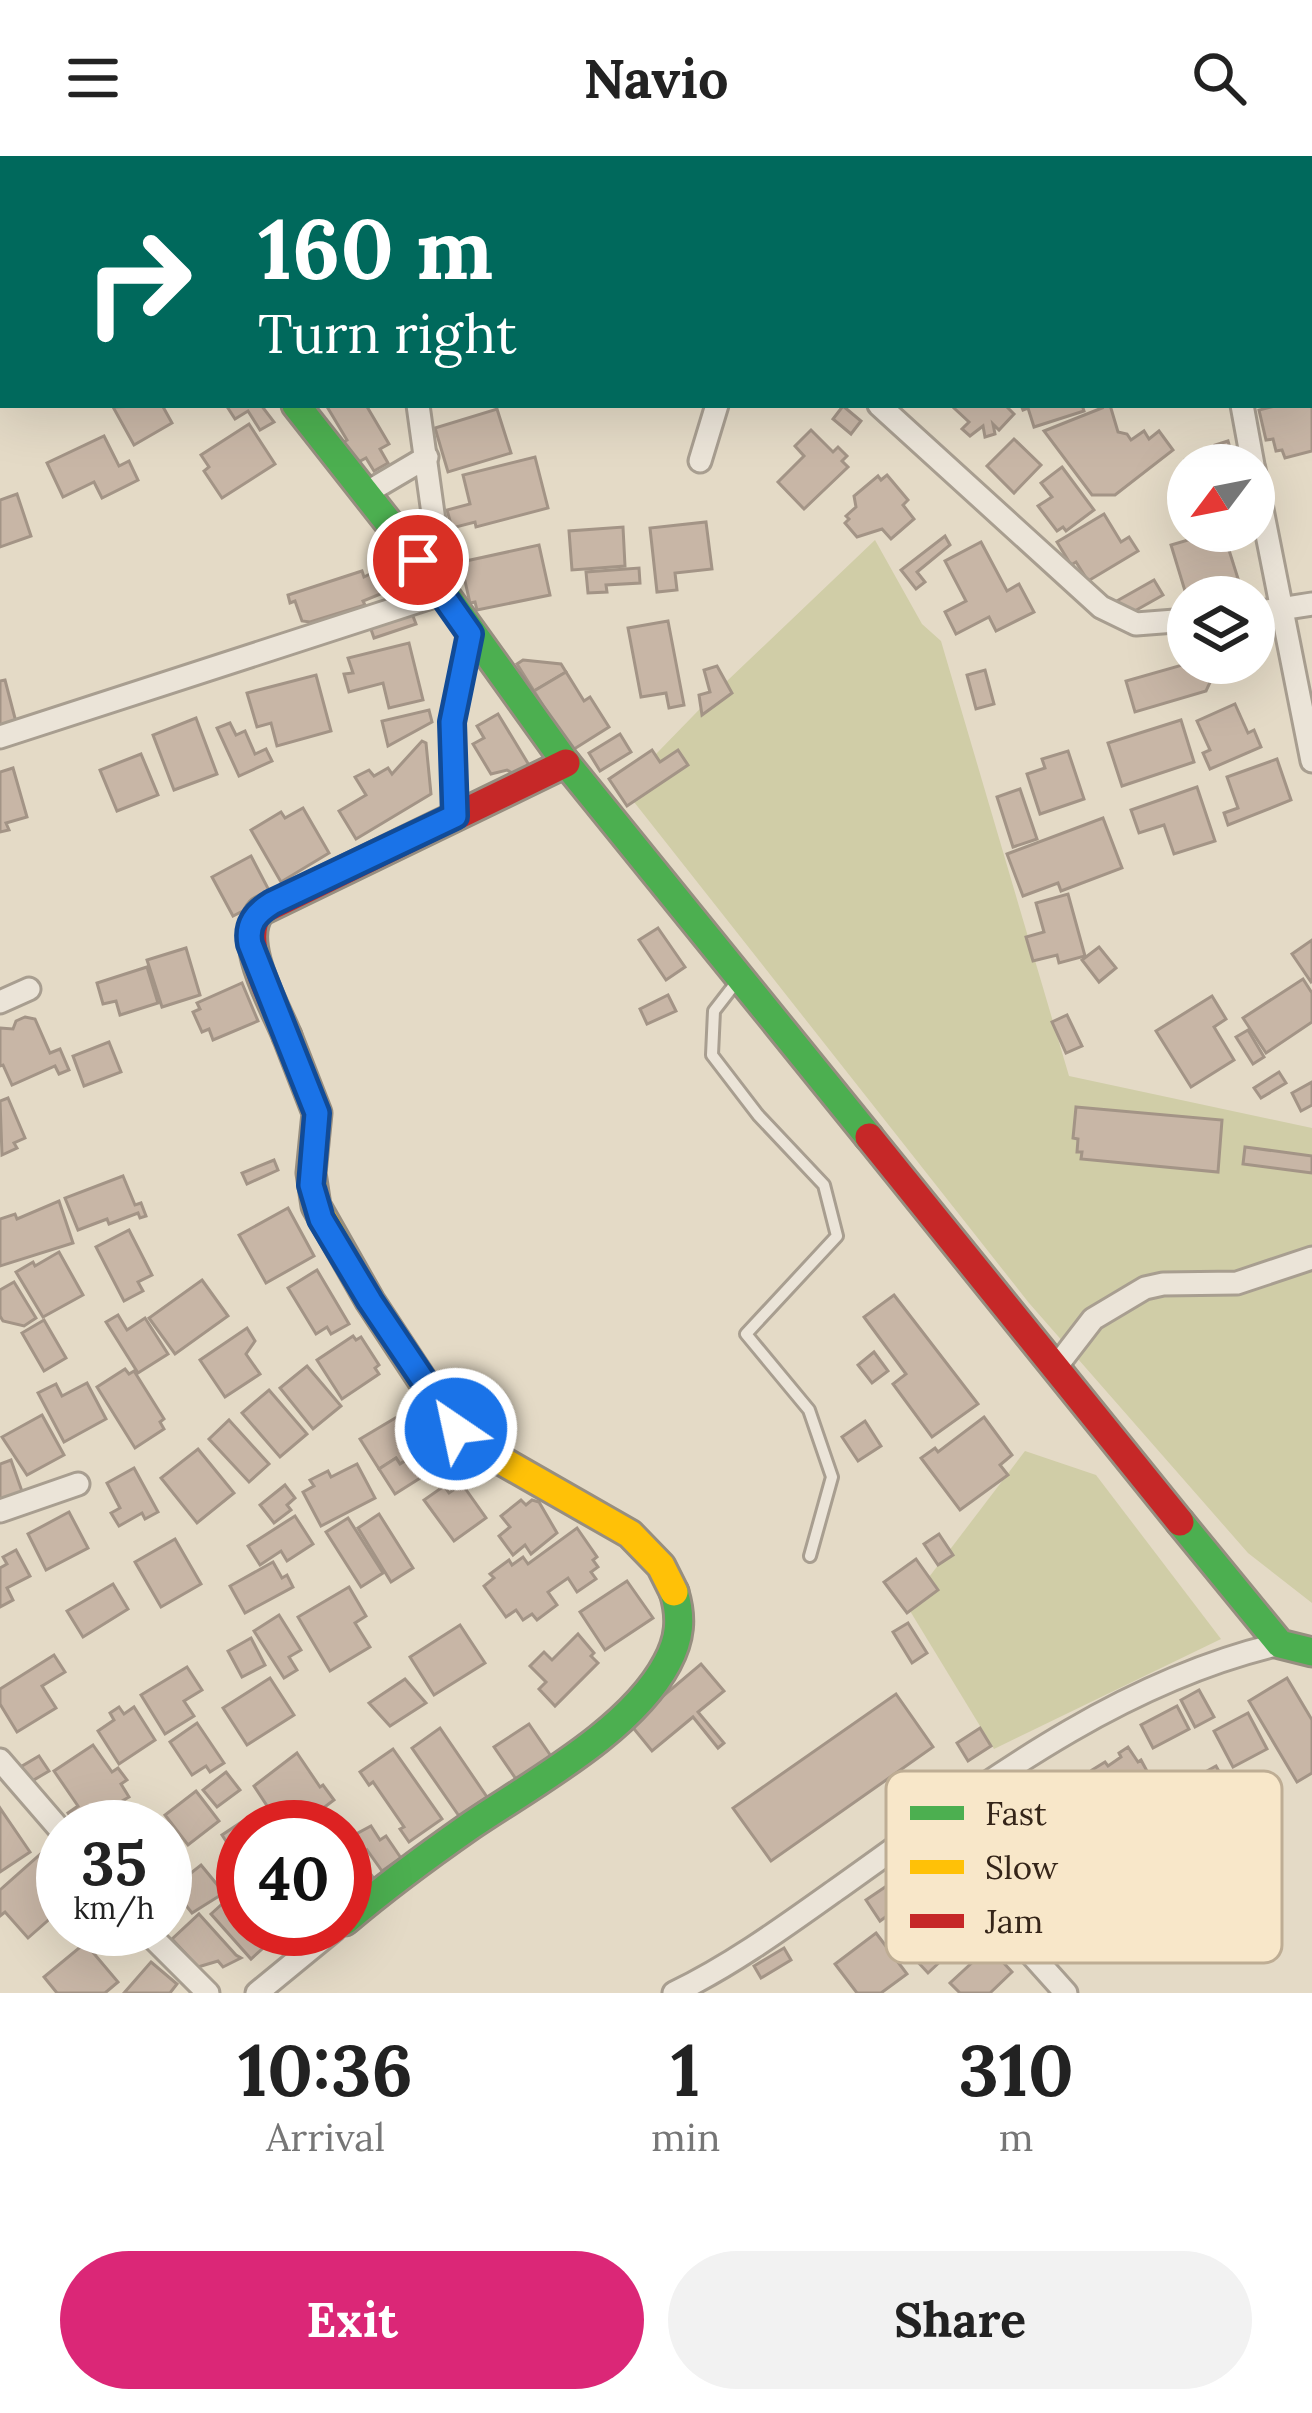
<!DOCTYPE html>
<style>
:root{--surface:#fff;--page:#f2f2f2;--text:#222;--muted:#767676;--accent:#db2777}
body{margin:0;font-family:Lora,serif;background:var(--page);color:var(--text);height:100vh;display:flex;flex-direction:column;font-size:45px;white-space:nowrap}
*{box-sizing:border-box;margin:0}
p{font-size:39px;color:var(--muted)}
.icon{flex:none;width:66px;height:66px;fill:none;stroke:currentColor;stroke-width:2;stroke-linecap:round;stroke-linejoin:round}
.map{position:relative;height:1837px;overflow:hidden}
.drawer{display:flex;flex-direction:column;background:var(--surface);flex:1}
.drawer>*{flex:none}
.guide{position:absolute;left:0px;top:0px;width:1314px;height:252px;box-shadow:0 12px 48px #0002;background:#00695c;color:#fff;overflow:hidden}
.needle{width:78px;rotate:238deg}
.fabs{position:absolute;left:1167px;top:288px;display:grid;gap:24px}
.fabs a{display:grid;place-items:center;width:108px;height:108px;border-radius:50%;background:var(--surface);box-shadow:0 12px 48px #0002;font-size:60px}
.speed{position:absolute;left:36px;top:1644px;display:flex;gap:24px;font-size:60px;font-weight:700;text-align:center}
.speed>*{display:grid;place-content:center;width:156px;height:156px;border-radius:50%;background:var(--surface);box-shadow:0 12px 48px #0002;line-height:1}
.speed small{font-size:30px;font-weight:400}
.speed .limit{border:18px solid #d22;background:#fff;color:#111}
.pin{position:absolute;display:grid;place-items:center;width:102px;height:102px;color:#fff;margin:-51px;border:6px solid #fff;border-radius:50%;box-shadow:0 3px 12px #0007}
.me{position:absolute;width:132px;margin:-66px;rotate:326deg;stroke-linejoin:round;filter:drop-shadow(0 0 9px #0008)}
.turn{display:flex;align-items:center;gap:42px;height:252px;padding:0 60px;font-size:54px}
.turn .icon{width:156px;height:156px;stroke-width:2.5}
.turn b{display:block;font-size:84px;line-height:102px}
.eta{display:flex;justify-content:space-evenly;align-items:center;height:204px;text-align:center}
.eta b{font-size:72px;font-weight:700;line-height:84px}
.primary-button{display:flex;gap:24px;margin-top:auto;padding:24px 60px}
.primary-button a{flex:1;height:138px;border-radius:72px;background:var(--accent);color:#fff;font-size:48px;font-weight:700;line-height:138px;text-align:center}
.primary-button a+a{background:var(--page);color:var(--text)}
header{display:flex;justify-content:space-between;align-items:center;height:156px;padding:0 60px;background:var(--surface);font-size:54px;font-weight:700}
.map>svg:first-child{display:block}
.cemetery{fill:#d0cda7}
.building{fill:#c8b6a6;stroke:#a39486;stroke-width:3}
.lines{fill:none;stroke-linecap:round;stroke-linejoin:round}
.lane-casing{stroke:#a89e90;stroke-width:16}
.street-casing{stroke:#a89e90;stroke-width:27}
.fast-casing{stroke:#978e80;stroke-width:33}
.slow-casing{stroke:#978e80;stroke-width:33}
.jam-casing{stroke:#978e80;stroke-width:33}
.lane{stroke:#ebe4d8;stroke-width:10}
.street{stroke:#ebe4d8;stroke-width:21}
.fast{stroke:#4caf50;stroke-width:27}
.slow{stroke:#ffc107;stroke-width:27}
.jam{stroke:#c62828;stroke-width:27}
.route-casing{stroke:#114b97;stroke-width:30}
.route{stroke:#1a73e8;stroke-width:21}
.key{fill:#f8e7c9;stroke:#bead94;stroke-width:3}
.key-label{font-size:33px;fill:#352519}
</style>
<header><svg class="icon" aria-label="menu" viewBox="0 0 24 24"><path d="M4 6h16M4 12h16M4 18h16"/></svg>Navio<svg class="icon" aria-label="search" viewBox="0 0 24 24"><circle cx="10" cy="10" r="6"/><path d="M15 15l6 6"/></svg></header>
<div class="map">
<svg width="1312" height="1837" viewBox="0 0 1312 1837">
<rect width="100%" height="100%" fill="#e4dac6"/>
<g class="cemetery">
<polygon points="875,384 922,468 941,485 1069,920 1312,972 1312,1447 1248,1397 1029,1147 623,632 727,525"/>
<polygon points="1025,1295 1096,1319 1221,1483 994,1593 907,1450"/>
</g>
<g class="building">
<polygon points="1312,240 1312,295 1285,302 1282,294 1276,295 1273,283 1266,284 1259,254 1279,249 1311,249"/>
<polygon points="162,249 172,267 134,289 113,251"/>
<polygon points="226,249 261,249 274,266 260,274 248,255 235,263"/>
<polygon points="326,249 366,249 389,288 380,293 388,307 374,315 366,302 351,310 338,290 347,284"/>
<polygon points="956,249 1005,249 1014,258 999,274 993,268 995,278 985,281 983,270 970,280 962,273 969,266 954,252"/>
<polygon points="1021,249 1082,249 1084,255 1034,271 1028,252 1023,254"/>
<polygon points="1100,249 1110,249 1118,276 1127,278 1131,284 1144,275 1149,283 1159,275 1173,294 1115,339 1092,339 1044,275 1102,252"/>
<polygon points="843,250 861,265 851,278 833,263"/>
<polygon points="497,253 511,297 448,316 435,272"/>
<polygon points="249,268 275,308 222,342 204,315 209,311 201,299"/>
<polygon points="811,274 833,296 838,291 847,300 842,305 848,311 804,353 778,326 804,300 795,290"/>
<polygon points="104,280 119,310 129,305 138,324 102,342 94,326 63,341 47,307"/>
<polygon points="1014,283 1041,309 1014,337 987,310"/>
<polygon points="1228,285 1235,309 1188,309 1188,314 1185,304 1216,295 1215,289"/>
<polygon points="535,301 548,352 476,371 475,366 452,372 447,354 470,348 463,319"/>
<polygon points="1062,311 1094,354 1066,375 1063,371 1057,375 1038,350 1052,341 1041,327"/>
<polygon points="887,319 908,344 903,349 914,363 891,383 882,373 857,381 845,367 849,363 846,360 856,351 854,340 878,320 881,324"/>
<polygon points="17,338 31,380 0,391 0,344"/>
<polygon points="1104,358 1121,386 1129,381 1138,395 1088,425 1076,406 1071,409 1057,386"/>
<polygon points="706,366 712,413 675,417 677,434 657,436 650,372"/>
<polygon points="623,371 625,410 572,414 569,375"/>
<polygon points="1193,375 1223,375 1240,429 1215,437 1212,427 1185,435 1171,389 1195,382"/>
<polygon points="945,380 950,389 917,416 925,426 916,433 901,414"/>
<polygon points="981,386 1007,435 1019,428 1034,456 996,475 989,461 956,478 945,456 966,445 945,405"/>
<polygon points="539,389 550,439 477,454 475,446 470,447 462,412 467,411 466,405"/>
<polygon points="386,410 400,430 363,445 365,449 310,466 302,465 295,445 290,447 288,439 362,415 364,421"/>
<polygon points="639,412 640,427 606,429 607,436 588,437 586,416"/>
<polygon points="1154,424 1163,439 1124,461 1115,446"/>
<polygon points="405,439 416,468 374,482 364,453"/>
<polygon points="668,465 684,549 669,552 666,537 641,541 628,472"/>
<polygon points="409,487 423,544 389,552 383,527 349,536 344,518 353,517 348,502"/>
<polygon points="523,504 561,508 566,516 534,535 517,508"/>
<polygon points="1193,508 1213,520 1206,535 1135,556 1126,525 1182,509 1191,514"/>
<polygon points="717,510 732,537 702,559 699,539 710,536 704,514"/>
<polygon points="985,514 994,548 976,553 967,519"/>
<polygon points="566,516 584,545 590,541 609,571 571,595 534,535"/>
<polygon points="316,519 331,575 277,590 271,567 257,571 247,537"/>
<polygon points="5,524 16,566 0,570 0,525"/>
<polygon points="1235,548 1248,577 1254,574 1261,591 1210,613 1203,597 1210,594 1197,565"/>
<polygon points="429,554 432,566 388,590 382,565"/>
<polygon points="498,558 532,614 520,622 507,614 491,618 473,588 484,582 477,570"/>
<polygon points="196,562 217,618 174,634 153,579"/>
<polygon points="1181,564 1194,606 1122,630 1108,587"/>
<polygon points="230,567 236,579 245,575 255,598 266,593 272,605 239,620 217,572"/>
<polygon points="620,578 631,596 600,615 589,597"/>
<polygon points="422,585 426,587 431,638 356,683 339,655 366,639 355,621 369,614 374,620 388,612 392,618"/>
<polygon points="652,594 660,606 678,594 688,609 627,650 609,623"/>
<polygon points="1068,595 1084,643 1040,658 1027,618 1045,612 1042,603"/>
<polygon points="141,598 158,639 117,655 100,614"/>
<polygon points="1277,603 1291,644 1228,669 1224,657 1238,652 1227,621"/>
<polygon points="13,612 27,661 6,667 9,674 0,676 0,616"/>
<polygon points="1197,631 1215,685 1174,698 1164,669 1139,677 1131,654"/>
<polygon points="1020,633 1037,683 1013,691 997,641"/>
<polygon points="303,652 329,697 281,726 251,674 281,656 285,662"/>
<polygon points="1103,662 1122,712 1061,735 1058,727 1023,740 1007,698"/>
<polygon points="251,700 272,740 233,760 212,721"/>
<polygon points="1068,738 1085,800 1059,807 1057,799 1033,805 1026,781 1044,776 1036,747"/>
<polygon points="658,772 685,811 666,824 639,784"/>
<polygon points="1312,784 1312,825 1311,826 1292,798"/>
<polygon points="1099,791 1116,812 1099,826 1082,804"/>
<polygon points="186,792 200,839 162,851 147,804"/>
<polygon points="147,811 158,847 120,859 116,845 103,848 97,827"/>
<polygon points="1303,823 1312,837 1312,866 1266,897 1243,862"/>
<polygon points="242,827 258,865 213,884 209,873 202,876 193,856 200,853 197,847"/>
<polygon points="668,839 676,855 647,868 640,853"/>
<polygon points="1212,840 1226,863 1214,871 1234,904 1191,931 1156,875"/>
<polygon points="1067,859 1082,890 1066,897 1052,866"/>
<polygon points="25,861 35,863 50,897 60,893 69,914 59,918 55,910 12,929 3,909 0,910 0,872 13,873 16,865"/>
<polygon points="1248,874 1264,901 1253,908 1236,881"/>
<polygon points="109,886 121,916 84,930 73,900"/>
<polygon points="1279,916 1286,927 1261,942 1254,932"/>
<polygon points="1312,926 1312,949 1301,955 1292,937"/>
<polygon points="8,942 25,982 14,987 17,992 2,999 0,945"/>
<polygon points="1076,951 1222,964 1218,1016 1081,1003 1082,996 1077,996 1078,983 1073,982"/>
<polygon points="1245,991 1312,1000 1312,1017 1243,1008"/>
<polygon points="274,1004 278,1014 247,1028 242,1017"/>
<polygon points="123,1020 135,1049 141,1047 146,1060 140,1062 138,1057 109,1068 107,1063 78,1074 65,1042"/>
<polygon points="59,1045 73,1087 0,1110 0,1063 15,1058 17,1063"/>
<polygon points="288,1052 314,1100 266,1127 239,1079"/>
<polygon points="129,1074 152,1119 138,1126 143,1135 124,1145 96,1091"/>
<polygon points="59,1096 83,1139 43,1161 16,1116 33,1106 35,1110"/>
<polygon points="317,1114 349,1168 331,1178 327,1171 316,1178 288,1132"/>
<polygon points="202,1124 228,1160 175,1198 149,1162"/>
<polygon points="14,1126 36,1162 24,1170 3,1165 0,1160 0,1134"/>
<polygon points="894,1139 978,1248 932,1281 893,1228 906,1218 864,1161"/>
<polygon points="118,1159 127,1174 145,1162 168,1198 138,1217 106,1166"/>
<polygon points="44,1164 66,1202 44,1215 22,1177"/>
<polygon points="247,1172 255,1185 246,1198 260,1218 225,1241 200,1204"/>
<polygon points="353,1180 356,1184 361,1181 379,1209 375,1212 379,1218 342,1243 317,1204"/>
<polygon points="874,1196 888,1215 872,1227 858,1209"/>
<polygon points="307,1210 341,1250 313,1273 280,1232"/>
<polygon points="125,1213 129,1218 134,1215 164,1263 160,1266 164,1273 135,1292 97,1231"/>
<polygon points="87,1227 106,1263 64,1286 38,1237 56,1228 62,1240"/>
<polygon points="269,1234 307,1278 280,1301 242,1257"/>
<polygon points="402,1258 420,1288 416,1291 420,1296 400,1308 396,1302 379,1313 360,1283"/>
<polygon points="42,1259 64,1299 27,1319 2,1281"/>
<polygon points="984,1261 1012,1299 1000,1309 1008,1319 960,1354 921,1302 935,1292 938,1296"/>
<polygon points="229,1264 269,1308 249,1326 209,1283"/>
<polygon points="865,1265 881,1290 858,1305 842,1281"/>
<polygon points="420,1288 436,1312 395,1338 379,1313 396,1302 400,1308 420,1296 416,1291"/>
<polygon points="198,1293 234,1337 197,1367 161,1322"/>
<polygon points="11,1304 24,1341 0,1350 0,1308"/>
<polygon points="357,1308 375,1342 321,1370 303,1336 314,1330 310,1324 328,1315 331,1321"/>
<polygon points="134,1312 158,1356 145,1363 142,1357 119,1370 111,1357 120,1352 107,1327"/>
<polygon points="462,1328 486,1362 454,1385 424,1344 444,1330 449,1337"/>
<polygon points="285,1329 295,1342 287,1349 291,1354 274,1367 260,1349"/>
<polygon points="521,1344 526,1349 532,1344 539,1346 557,1377 531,1398 525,1389 513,1399 499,1380 510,1371 501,1360"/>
<polygon points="69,1356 88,1392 46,1414 28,1378"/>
<polygon points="379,1358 413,1412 391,1426 358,1372"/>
<polygon points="295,1360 313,1388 287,1405 281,1395 260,1409 248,1390"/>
<polygon points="348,1362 383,1417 361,1431 326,1376"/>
<polygon points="577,1372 597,1401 593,1404 598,1411 591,1416 596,1423 577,1436 568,1422 548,1436 557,1449 537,1464 532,1458 523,1464 516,1454 506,1461 484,1430 494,1422 490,1418 509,1404 512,1409 523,1401 528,1408"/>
<polygon points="939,1378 953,1399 938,1409 924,1388"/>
<polygon points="175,1383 201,1428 161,1451 135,1406"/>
<polygon points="16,1394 30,1420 7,1432 13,1444 0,1451 0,1412 7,1408 3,1401"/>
<polygon points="916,1403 938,1434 907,1457 884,1426"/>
<polygon points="273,1406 282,1422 287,1419 293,1431 245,1457 230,1430"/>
<polygon points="627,1425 653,1462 605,1494 580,1456"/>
<polygon points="113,1428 128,1453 83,1481 67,1455"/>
<polygon points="349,1431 366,1460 355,1467 370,1491 330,1515 298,1461"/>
<polygon points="279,1459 301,1494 289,1501 297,1514 284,1522 254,1475"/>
<polygon points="908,1467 927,1497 912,1507 893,1476"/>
<polygon points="460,1469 485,1507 434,1539 410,1501"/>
<polygon points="578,1478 594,1497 591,1500 598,1507 555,1550 539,1533 546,1526 530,1510 544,1496 552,1504"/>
<polygon points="251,1482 265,1509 242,1521 228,1495"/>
<polygon points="54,1499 65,1516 42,1530 56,1552 17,1576 0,1548 0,1533"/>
<polygon points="701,1508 724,1535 698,1556 724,1587 718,1592 693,1561 652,1595 630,1568"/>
<polygon points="187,1511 202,1534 184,1545 194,1560 165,1578 141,1539"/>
<polygon points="270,1522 294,1559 247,1589 223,1552"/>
<polygon points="1287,1522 1312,1564 1312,1617 1297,1626 1249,1545"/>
<polygon points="405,1523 426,1547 390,1570 369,1547"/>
<polygon points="1199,1534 1214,1561 1195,1571 1181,1544"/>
<polygon points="896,1538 933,1591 771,1705 733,1652"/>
<polygon points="1177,1550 1189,1573 1153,1592 1141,1569"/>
<polygon points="119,1551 124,1558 134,1551 155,1584 119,1608 98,1575 114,1564 110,1557"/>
<polygon points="1248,1557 1267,1593 1233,1611 1214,1575"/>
<polygon points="197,1567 224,1607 210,1616 206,1610 192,1619 170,1586"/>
<polygon points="529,1568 553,1603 518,1626 494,1591"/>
<polygon points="440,1572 487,1641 459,1660 412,1592"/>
<polygon points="980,1572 991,1590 968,1605 957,1587"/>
<polygon points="93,1589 112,1616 118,1612 127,1624 121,1628 129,1641 77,1671 68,1657 78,1650 54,1615"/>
<polygon points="1128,1591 1138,1606 1141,1604 1168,1654 1158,1660 1156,1657 1131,1678 1128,1674 1096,1694 1099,1699 1086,1707 1084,1702 1069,1712 1072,1716 1060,1723 1027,1680 1031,1678 1020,1660 1046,1649 1043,1644 1057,1636 1060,1640 1094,1618 1092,1614 1105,1606 1108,1610 1121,1601 1119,1597"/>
<polygon points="393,1593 442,1663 409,1686 400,1673 404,1671 373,1626 369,1629 360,1616"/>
<polygon points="297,1597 320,1631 323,1629 334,1644 298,1671 281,1671 254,1630"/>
<polygon points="39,1600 49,1615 27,1628 17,1613"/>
<polygon points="1216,1610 1245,1663 1207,1684 1178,1631"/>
<polygon points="226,1616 240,1634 217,1651 203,1634"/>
<polygon points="196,1635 219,1665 188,1689 165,1659"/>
<polygon points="0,1652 30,1696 0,1716"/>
<polygon points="255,1657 264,1671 243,1671 243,1711 222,1679"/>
<polygon points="371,1670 380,1684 386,1680 401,1702 382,1715 367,1694 358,1701 375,1724 349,1743 345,1737 345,1684"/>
<polygon points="165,1680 185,1702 165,1721"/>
<polygon points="44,1695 63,1717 63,1751 28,1782 5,1756 0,1760 0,1734"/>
<polygon points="201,1709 224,1737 192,1757 172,1732"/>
<polygon points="891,1727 905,1747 880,1765 866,1744"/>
<polygon points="242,1730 243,1773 282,1775 251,1803 211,1758"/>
<polygon points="945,1740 975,1773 928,1817 914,1802 919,1798 902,1780"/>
<polygon points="199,1758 236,1799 241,1802 223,1811 218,1805 198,1811 172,1783"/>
<polygon points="876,1777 907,1818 881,1837 857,1837 835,1808"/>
<polygon points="85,1787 118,1826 105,1837 57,1837 44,1821"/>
<polygon points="989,1791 1012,1816 990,1837 960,1837 950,1827"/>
<polygon points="784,1792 791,1804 761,1822 754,1810"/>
<polygon points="151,1806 177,1828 170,1837 124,1837"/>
</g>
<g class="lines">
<defs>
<polyline id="lane" points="738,824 714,855 712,899 758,959 824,1029 837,1080 746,1178 809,1254 832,1321 810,1400"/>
<g id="street">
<polyline points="99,0 101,3"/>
<polyline points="379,0 379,3"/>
<polyline points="1196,0 1196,3"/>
<polyline points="589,3 592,0"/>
<polyline points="0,66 3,65"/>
<polyline points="0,220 3,220"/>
<polyline points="879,249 1101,451 1136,468 1188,464"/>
<polyline points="1242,249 1253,309"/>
<polyline points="700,305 717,249"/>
<polyline points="1254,313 1312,605"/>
<polyline points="366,337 427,301"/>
<polyline points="1254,457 1312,448"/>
<polyline points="0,581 444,437 418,249"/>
<polyline points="455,660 452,566 470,477"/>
<polyline points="0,846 29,833"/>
<polyline points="1056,1211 1093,1163 1145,1132 1163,1128 1237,1127 1312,1102"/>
<polyline points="0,1355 78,1328"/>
<polyline points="0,1604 63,1677"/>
<polyline points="920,1674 1066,1837"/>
<polyline points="144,1773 208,1837"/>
<polyline points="257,1837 335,1773"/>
<path d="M 674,1837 C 732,1809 784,1771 836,1734 C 974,1636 1112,1527 1280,1488"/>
</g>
<g id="fast">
<polyline points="296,249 444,437 566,607 869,981"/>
<polyline points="1180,1366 1280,1488 1312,1496"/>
<path d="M 345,1765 C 385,1731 427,1700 470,1670 C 532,1628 631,1575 667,1507 C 680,1483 682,1462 674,1436"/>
</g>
<polyline id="slow" points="287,880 317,957 311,1017 316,1050 370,1145 445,1259 469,1286 630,1378 661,1410 674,1436"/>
<g id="jam">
<path d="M 287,880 C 274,848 236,784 261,755 L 566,607"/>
<polyline points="869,981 1180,1366"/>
</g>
</defs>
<use href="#lane" class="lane-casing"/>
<use href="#street" class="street-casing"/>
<use href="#fast" class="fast-casing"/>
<use href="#slow" class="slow-casing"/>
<use href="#jam" class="jam-casing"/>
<use href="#lane" class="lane"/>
<use href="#street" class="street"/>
<use href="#fast" class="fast"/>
<use href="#slow" class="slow"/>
<use href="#jam" class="jam"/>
</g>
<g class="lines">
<defs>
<path id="route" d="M 418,404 L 470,478 L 452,566 L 455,660 L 272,747 C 256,757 246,768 250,788 L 317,957 L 311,1029 L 321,1063 L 370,1145 L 456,1273"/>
</defs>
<use href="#route" class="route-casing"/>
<use href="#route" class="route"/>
</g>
<rect x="886" y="1615" width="396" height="192" rx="18" class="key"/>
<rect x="910" y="1650" width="54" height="14" fill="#4caf50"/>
<rect x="910" y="1704" width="54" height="14" fill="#ffc107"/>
<rect x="910" y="1758" width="54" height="14" fill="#c62828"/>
<g class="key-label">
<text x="985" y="1669">Fast</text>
<text x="985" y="1723">Slow</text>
<text x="985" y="1777">Jam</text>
</g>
</svg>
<div class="fabs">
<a><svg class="needle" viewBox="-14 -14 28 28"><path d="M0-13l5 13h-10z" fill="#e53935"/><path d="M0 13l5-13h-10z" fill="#767676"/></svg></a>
<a><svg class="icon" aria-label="layers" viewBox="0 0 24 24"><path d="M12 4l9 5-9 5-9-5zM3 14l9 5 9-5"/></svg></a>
</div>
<div class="speed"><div>35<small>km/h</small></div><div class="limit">40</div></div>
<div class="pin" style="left:418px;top:404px;background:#d93025"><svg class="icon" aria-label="arrive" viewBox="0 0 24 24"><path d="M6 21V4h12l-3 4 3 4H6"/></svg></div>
<svg class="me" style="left:456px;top:1273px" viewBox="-20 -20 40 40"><circle r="17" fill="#1a73e8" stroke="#fff" stroke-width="3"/><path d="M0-11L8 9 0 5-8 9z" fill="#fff"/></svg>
<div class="guide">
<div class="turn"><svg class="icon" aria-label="right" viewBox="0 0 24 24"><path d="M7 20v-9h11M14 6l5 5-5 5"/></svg><div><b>160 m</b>Turn right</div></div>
</div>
</div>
<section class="drawer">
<div class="eta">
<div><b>10:36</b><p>Arrival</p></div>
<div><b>1</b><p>min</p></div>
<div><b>310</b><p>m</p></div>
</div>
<div class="primary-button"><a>Exit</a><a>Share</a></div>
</section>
